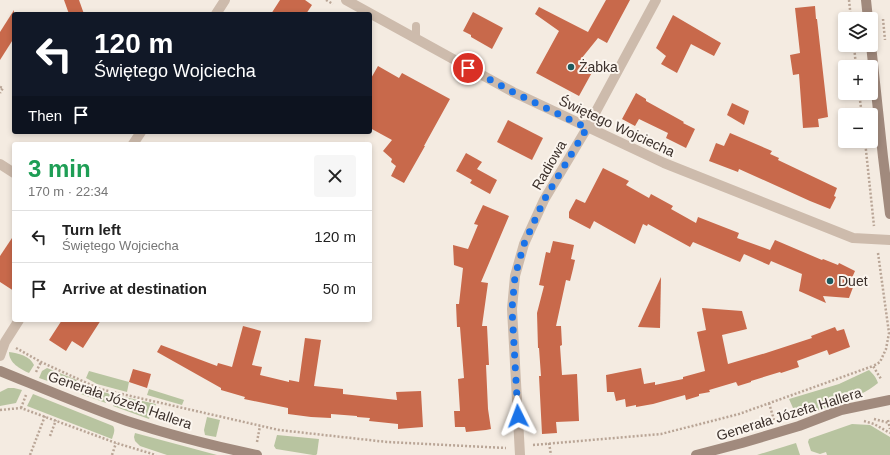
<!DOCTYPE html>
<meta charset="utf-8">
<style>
:root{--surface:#fff;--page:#f6f6f6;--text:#222;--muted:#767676;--line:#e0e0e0}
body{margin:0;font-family:Helvetica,sans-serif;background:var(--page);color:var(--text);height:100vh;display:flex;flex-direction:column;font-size:15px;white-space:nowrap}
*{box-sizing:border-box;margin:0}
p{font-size:13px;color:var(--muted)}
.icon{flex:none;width:22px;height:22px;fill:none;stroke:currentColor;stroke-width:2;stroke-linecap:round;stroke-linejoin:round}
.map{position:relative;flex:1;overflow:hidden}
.panel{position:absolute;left:12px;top:142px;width:360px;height:180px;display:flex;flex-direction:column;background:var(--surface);border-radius:4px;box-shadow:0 2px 6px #0003}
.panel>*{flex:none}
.top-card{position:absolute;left:12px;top:12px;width:360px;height:122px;border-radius:4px;box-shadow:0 2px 6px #0003;background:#111827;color:#fff;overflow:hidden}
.tools{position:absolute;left:838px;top:12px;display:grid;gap:8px}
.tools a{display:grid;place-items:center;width:40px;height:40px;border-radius:4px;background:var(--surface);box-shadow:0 2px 6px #0003;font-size:20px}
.pin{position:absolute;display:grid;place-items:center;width:34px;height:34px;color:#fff;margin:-17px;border:2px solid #fff;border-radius:50%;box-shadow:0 1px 4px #0007}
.me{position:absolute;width:44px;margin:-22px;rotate:357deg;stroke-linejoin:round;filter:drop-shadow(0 0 3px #0008)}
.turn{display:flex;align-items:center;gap:14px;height:84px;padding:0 16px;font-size:18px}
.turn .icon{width:52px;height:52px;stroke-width:2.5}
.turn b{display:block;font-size:28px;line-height:34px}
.then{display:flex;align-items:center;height:38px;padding:0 16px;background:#0003;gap:8px;font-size:15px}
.round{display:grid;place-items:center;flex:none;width:42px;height:42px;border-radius:4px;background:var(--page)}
.summary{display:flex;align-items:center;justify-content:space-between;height:68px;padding:0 16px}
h1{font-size:24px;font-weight:700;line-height:30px;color:#1e9e55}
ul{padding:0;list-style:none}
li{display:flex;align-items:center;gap:12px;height:52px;padding:0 16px;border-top:1px solid var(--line)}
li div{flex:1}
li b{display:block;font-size:15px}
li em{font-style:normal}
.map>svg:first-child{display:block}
.green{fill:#b8c4a0}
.building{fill:#c8694b}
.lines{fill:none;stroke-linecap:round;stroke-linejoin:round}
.path{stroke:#b9a596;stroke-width:2.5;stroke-dasharray:2 2;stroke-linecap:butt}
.lane{stroke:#cdbbac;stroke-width:8}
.street{stroke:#cdbbac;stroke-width:10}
.secondary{stroke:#a18a7d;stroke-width:10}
.route{stroke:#1a73e8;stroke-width:7;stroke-dasharray:0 12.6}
.poi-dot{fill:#1f5a5e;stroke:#fbf5ee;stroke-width:1.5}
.labels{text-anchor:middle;stroke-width:4;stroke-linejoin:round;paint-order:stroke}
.poi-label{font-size:14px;fill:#3b302b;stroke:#fbf5ee;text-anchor:start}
.street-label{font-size:14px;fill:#3b302b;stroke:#fbf5ee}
</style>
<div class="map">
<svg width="890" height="455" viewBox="0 0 890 455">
<rect width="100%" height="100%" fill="#f4ebe1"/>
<g class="green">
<path d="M 9,352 C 18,353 30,356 34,365 L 29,373 C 20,369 9,363 9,352 Z"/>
<polygon points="47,368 77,380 71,389 39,378 42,371"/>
<path d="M 869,370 C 873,374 876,377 878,383 C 858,400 821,409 797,417 L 789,399 L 839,384 Z"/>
<polygon points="89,371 129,382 127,392 97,384 86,378"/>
<polygon points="84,384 95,390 111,394 106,403 81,394 81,391"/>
<polygon points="8,388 14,388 22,390 16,403 0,406 0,392"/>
<polygon points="149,389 184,400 182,405 147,395"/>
<path d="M 33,394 L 113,426 C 116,430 113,435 112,439 L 27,406 Z"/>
<polygon points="120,396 156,404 149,419 113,406"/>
<polygon points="207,417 220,420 216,437 205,435 204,430"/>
<polygon points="852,424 870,425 890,437 890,455 827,455 826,452 820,454 811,451 808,442 809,439"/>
<polygon points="135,433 217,455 167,455 140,446 135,441 134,437"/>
<polygon points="277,435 319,439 317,454 316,455 313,455 276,449 274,446"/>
<polygon points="796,443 800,455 757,455 760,454"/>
</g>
<g class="building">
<polygon points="64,0 79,0 84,14 69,14"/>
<polygon points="280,0 305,0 312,5 306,14 271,14"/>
<polygon points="606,0 630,0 607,43 598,38 581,59 595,67 579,96 536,73 559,31 535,14 539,7 588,32"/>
<polygon points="815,6 816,19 817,19 828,117 818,119 819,127 803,128 799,74 793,75 790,55 800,53 795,8"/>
<polygon points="14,10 14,38 0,60 0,32"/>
<polygon points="473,12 503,28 492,49 471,37 471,35 463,31"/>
<polygon points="673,15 721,43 714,56 691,44 677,73 661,64 666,56 656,48"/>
<polygon points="378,66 399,78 402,73 450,99 424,146 425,146 404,183 391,176 396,166 391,162 392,159 383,151 392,140 370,128 370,80"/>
<polygon points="636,93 646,99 646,101 684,122 683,123 695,129 686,148 666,138 668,133 639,119 635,126 622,119"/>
<polygon points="732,103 749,111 744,125 727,115"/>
<polygon points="508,120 543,138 532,160 497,142"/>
<polygon points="730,133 772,151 770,154 779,158 778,160 837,188 834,196 836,197 830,209 810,201 739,169 738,172 709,161 716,143 724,146"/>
<polygon points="466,153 482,162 477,169 497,180 490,194 470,183 472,180 456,171"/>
<polygon points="603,168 629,181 626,185 649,198 651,194 673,206 671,209 696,223 698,217 739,233 737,238 770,250 775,240 822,260 823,259 838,265 839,263 855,271 851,280 855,282 849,298 823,296 826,303 799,291 802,274 771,261 769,265 744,254 740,262 693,242 690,247 648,224 647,226 643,224 635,244 594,221 590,229 569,218 569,212 576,199 585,203"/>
<polygon points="483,205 509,216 481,282 488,283 482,326 487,326 489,365 486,365 488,409 491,429 486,430 466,432 465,427 455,427 454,411 460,411 458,379 464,378 460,327 457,327 456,304 459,304 463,268 454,265 453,245 468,249 478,225 474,224"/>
<polygon points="14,235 14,291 0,282 0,256"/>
<polygon points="553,241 574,245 571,259 575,260 573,269 570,281 566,280 556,326 561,326 562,345 560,346 562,375 577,374 579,421 556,422 557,433 542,434 539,376 541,376 539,348 538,348 537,313 544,286 539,285 546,252 550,253"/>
<polygon points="661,277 660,328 638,327"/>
<polygon points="702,308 742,311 747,329 722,335 728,364 766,353 812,338 811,336 835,327 837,331 844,329 850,347 829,355 827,350 797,361 799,367 781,373 780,372 751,381 751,382 738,386 736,382 709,390 710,392 699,394 699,396 686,400 685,395 653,404 636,407 636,405 626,407 625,399 616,401 614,392 607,392 606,375 641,368 644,384 655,382 655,385 683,379 683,377 705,371 697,332 706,330"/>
<polygon points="62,320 101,320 83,348 72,341 66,351 49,340"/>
<polygon points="243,326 261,331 252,365 262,367 260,375 289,382 289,380 299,382 305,338 321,340 314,386 343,389 343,394 397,400 396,392 421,391 423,427 398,429 398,424 369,421 370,418 357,417 357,416 331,414 331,418 311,417 288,414 288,408 244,399 245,397 221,390 221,388 157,352 161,345 217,366 218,363 232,367"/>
<polygon points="133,369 151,374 147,388 129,382"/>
</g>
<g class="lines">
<g class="path">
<polyline points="326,0 333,4"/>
<polyline points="849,0 851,19"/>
<polyline points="883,19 885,40"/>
<polyline points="854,45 856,67"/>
<polyline points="0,87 3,88 0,93"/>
<polyline points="859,93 862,115"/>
<polyline points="865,141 874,226"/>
<polyline points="878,253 889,333 886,349 880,362 873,366 881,379"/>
<polyline points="16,348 41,362 100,389 279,430 387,442 506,448"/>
<polyline points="36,372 41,362"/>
<polyline points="769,403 774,420"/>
<polyline points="21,408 26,395"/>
<polyline points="0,410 21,408 116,443 156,455"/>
<polyline points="874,419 889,423"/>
<polyline points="888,420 890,429"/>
<polyline points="864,421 874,424 890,433"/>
<polyline points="50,436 56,420"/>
<polyline points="257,442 260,426"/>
<polyline points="549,443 551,455"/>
<polyline points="533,445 661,434 739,414 873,366"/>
<polyline points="30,455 45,416"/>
<polyline points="112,455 116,443"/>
</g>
<polyline class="lane" points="416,39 416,26"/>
<g class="street">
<polyline points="346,0 513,92 664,163 853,238 890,240"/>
<polyline points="216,14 225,0"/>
<polyline points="133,144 141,132"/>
<polyline points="0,164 14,173"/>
<polyline points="0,356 5,342 19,320"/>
<polyline points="520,455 512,309 515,276 524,244 544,200 587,128 656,0"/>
</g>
<g class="secondary">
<polyline points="866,0 868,19"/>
<polyline points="871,45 883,157 890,214"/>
<path d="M 0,371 C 42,388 84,406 127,421 C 170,435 213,446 257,455"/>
<polyline points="696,455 742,443 799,426 841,410 890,400"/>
</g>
</g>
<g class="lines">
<polyline class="route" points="468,68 513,92 587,128 544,200 524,244 515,276 512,309 518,416"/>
</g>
<g class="poi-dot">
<circle cx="571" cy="67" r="4"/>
<circle cx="830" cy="281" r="4"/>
</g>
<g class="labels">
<g class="poi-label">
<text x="579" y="72">Żabka</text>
<text x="838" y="286">Duet</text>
</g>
<g class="street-label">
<text transform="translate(617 126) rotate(25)" y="5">Świętego Wojciecha</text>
<text transform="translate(549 165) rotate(-60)" y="5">Radiowa</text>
<text transform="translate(120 400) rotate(19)" y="5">Generała Józefa Hallera</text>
<text transform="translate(789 414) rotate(-17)" y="5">Generała Józefa Hallera</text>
</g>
</g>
</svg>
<div class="tools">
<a><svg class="icon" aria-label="layers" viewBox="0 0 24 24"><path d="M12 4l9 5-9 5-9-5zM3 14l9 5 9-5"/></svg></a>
<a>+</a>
<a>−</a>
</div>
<div class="pin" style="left:468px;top:68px;background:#d93025"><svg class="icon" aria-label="arrive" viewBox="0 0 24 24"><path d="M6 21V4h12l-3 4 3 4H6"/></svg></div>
<svg class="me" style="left:518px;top:416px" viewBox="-20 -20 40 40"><path d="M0-17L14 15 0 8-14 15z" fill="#1a73e8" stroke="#fff" stroke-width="4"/></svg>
<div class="top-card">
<div class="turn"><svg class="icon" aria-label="left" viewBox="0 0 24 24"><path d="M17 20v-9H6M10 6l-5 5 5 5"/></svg><div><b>120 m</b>Świętego Wojciecha</div></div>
<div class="then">Then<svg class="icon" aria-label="arrive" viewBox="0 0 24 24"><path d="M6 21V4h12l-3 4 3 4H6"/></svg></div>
</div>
<section class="panel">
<div class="summary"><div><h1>3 min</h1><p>170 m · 22:34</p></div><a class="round"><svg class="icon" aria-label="close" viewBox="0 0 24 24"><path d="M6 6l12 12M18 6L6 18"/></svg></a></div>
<ul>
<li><svg class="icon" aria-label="left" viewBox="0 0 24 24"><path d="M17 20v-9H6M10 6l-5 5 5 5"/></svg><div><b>Turn left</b><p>Świętego Wojciecha</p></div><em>120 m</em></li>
<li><svg class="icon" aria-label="arrive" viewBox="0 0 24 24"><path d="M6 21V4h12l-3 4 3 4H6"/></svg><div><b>Arrive at destination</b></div><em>50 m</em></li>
</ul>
</section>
</div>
